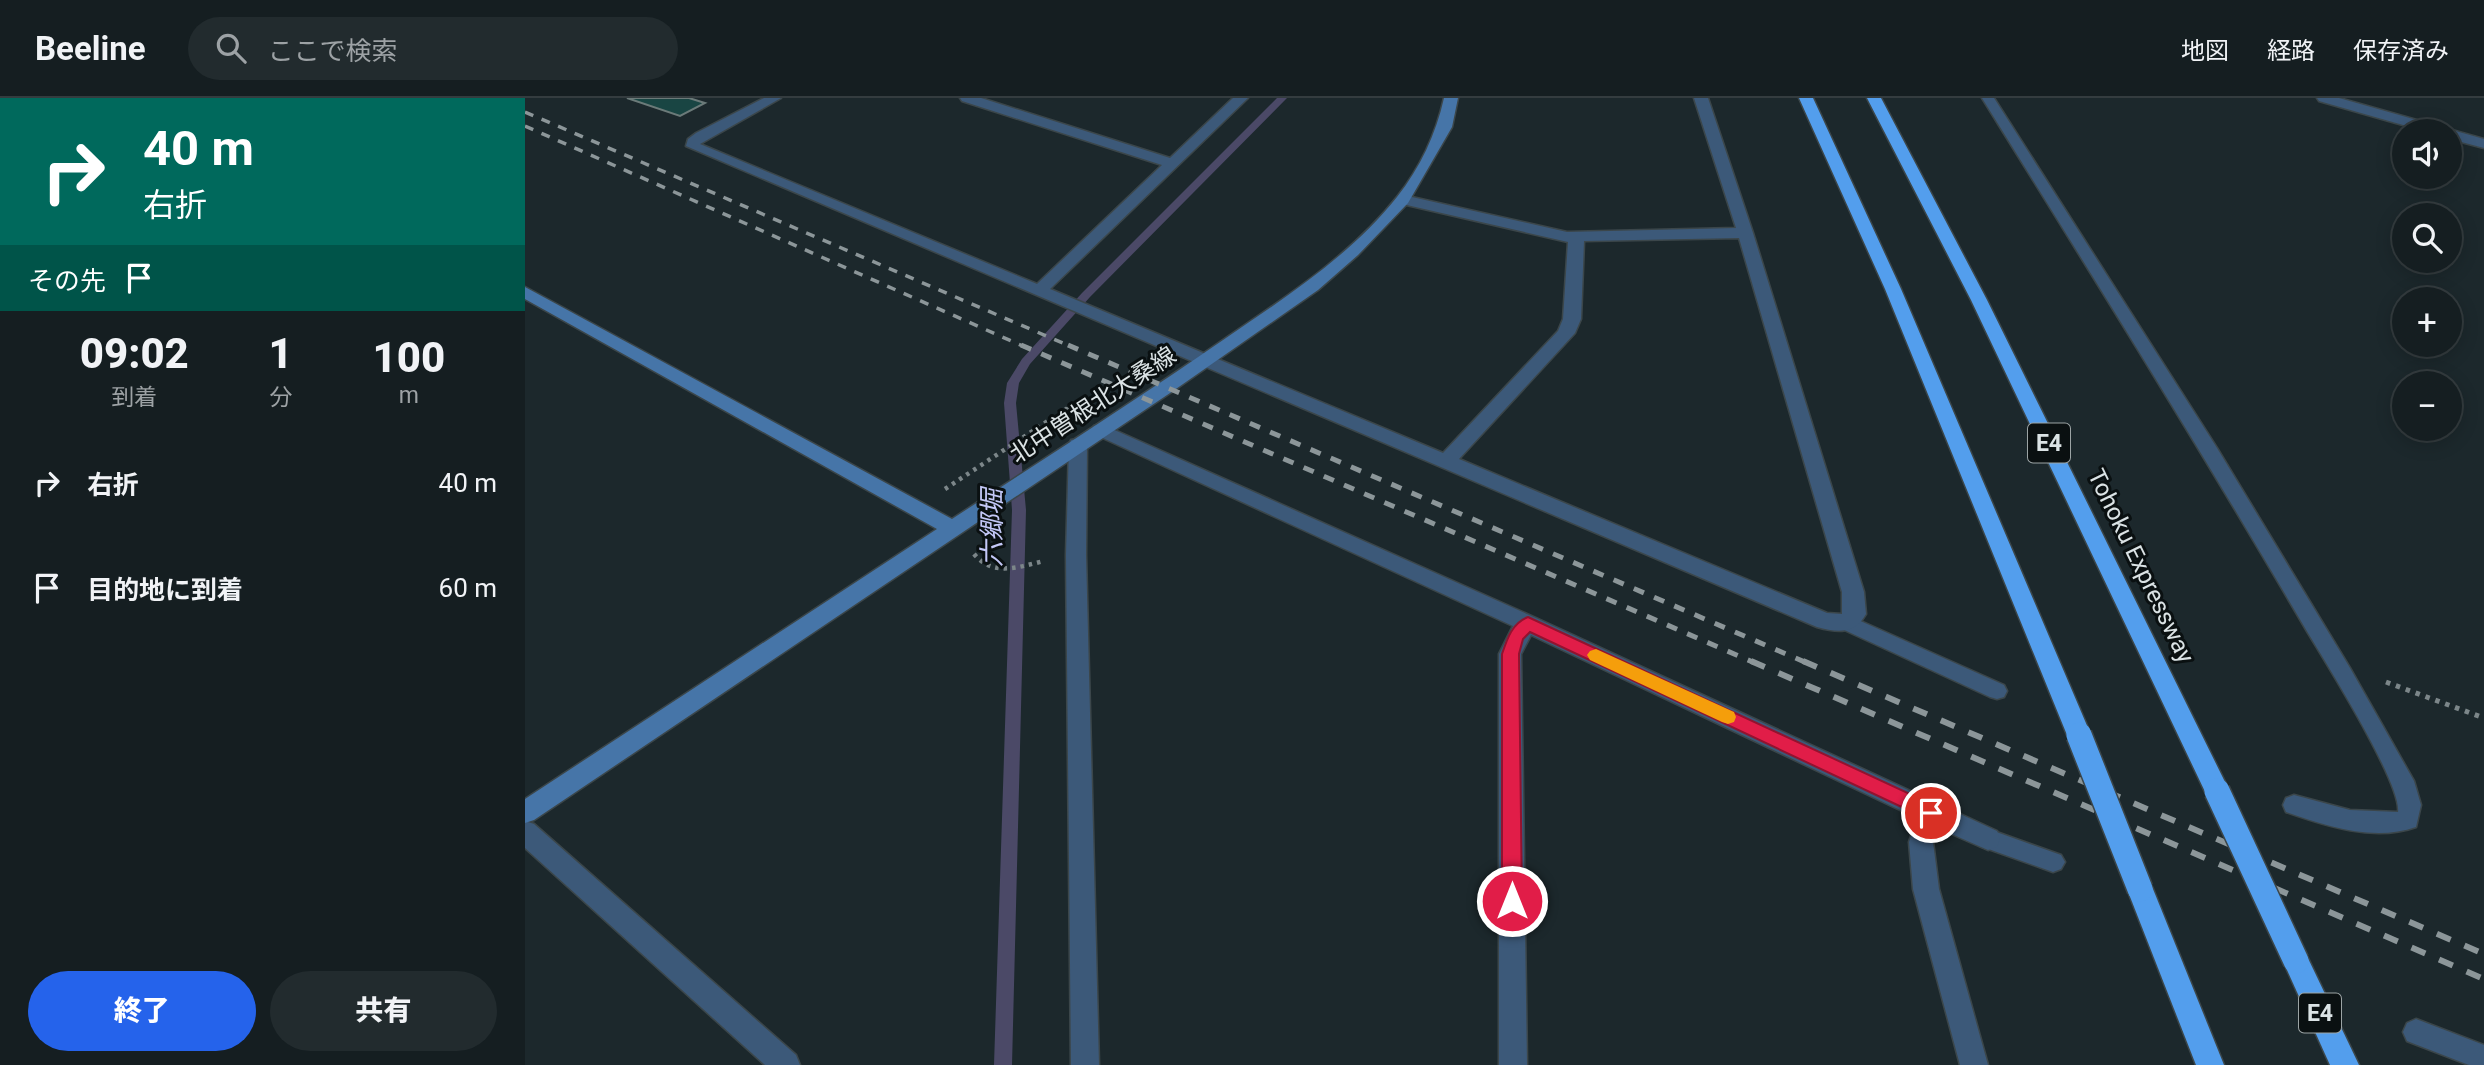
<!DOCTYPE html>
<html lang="ja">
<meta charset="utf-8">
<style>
:root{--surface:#151e21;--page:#222b2e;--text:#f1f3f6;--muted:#9da2a5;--line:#343c3f;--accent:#2563eb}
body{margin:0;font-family:Roboto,"Noto Sans JP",sans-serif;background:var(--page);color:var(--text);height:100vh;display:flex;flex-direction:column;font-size:26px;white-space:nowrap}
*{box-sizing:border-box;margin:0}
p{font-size:23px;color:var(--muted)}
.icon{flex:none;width:38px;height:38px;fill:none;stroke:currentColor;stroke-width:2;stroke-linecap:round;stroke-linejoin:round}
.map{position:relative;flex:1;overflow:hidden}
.sheet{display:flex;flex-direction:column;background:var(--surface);width:525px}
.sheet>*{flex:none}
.banner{background:#00695c;color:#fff;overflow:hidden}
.buttons{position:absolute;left:1867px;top:21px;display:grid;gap:14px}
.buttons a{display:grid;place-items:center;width:70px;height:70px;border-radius:50%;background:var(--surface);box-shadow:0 4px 18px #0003,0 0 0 2px var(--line);font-size:35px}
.pin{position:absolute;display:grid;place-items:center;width:60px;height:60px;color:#fff;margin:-30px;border:4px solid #fff;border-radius:50%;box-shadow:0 2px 7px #0007}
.me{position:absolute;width:77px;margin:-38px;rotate:0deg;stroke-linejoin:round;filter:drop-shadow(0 0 5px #0008)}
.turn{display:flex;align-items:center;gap:24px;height:147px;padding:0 28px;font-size:32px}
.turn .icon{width:91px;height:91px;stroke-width:2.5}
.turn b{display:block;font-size:49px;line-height:60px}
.then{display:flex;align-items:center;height:66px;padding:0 28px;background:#0003;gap:14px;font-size:26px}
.eta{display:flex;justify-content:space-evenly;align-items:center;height:119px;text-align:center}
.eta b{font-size:42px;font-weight:800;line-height:49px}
.primary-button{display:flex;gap:14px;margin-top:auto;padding:14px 28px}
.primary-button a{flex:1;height:80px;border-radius:42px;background:var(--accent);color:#fff;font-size:28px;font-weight:800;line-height:80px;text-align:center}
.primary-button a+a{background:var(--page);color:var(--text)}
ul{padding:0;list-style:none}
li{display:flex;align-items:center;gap:21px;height:105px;padding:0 28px}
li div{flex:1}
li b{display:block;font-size:26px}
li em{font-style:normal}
header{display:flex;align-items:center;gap:42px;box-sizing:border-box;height:98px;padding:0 35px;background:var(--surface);border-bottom:2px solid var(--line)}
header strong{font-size:33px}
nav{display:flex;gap:38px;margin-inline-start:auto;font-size:24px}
.search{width:490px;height:63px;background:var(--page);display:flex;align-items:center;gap:18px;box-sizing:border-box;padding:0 24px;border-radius:38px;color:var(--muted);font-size:26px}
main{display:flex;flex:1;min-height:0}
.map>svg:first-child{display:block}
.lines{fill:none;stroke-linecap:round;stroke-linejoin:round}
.stream{fill:#4b4967;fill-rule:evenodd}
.building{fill:#194543;stroke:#6b7a79;stroke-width:2}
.lane-casing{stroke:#3b464a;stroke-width:3}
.street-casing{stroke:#3b464a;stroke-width:3}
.secondary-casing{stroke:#3b464a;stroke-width:3}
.highway-casing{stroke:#3b464a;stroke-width:3}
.path-far1{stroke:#7c8689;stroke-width:4.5;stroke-dasharray:3.5 5;stroke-linecap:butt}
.path{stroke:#7c8689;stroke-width:5;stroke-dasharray:4.5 6;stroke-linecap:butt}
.lane{fill:#3c5979;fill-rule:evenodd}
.street{fill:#3c5979;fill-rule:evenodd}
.secondary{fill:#4675a8;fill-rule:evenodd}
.highway{fill:#539eed;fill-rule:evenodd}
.rail-far2{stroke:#8c9699;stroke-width:3.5;stroke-dasharray:9 9;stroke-linecap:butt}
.rail-far1{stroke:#8c9699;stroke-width:5;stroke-dasharray:11 11;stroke-linecap:butt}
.rail{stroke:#8c9699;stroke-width:6;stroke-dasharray:15 15;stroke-linecap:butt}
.highway-bridge-casing{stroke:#3b464a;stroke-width:28;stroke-linecap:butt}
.highway-bridge{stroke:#539eed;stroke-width:25}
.route{fill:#e11d48;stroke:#92132f;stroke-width:2}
.slow{fill:#f59e0b}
.labels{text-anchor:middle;stroke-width:6;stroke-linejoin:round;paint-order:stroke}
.shield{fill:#0a1011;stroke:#9ca4a5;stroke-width:2}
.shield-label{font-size:23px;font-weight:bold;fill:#dbe3e5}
.street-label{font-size:24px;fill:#dbe3e5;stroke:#0a1011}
.water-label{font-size:26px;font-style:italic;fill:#c4c8f7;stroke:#0a1011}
</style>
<header>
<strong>Beeline</strong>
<div class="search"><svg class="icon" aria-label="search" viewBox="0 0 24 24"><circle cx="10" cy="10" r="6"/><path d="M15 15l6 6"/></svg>ここで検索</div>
<nav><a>地図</a><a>経路</a><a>保存済み</a></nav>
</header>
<main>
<section class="sheet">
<div class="banner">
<div class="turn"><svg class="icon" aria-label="right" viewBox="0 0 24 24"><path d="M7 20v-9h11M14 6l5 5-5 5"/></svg><div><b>40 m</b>右折</div></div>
<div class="then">その先<svg class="icon" aria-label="arrive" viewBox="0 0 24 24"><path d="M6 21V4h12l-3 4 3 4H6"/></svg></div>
</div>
<div class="eta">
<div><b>09:02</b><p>到着</p></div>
<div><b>1</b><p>分</p></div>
<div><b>100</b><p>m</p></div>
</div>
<ul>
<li><svg class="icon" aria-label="right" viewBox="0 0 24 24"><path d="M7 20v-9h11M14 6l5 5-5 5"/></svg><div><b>右折</b></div><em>40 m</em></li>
<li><svg class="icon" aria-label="arrive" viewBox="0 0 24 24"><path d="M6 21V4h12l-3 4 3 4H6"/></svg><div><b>目的地に到着</b></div><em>60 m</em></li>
</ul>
<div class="primary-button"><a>終了</a><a>共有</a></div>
</section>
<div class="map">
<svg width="1959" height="967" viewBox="0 0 1959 967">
<rect width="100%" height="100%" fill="#1c282c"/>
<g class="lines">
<polygon class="stream" points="752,0 762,0 565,199 505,266 494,285 491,305 501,412 487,967 469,967 487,412 479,305 482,285 497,261 557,195"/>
</g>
<polygon class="building" points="102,0 164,0 180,5 155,18"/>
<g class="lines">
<defs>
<g id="lane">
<path d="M 1457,0 L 1469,0 L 1692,350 L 1825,570 L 1889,683 L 1896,707 L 1891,729 C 1849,744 1801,728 1761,714 L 1758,707 L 1761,700 L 1769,697 L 1825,712 L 1873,714 C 1877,686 1801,565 1783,535 C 1678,355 1567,177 1457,0 Z"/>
<polygon points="1322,517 1479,587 1482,593 1479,599 1472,601 1465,599 1315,530 1312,525 1315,520"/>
<polygon points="1463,731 1536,757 1540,764 1536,771 1528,774 1455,748 1452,741 1455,734"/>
<polygon points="1891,921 1959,947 1959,967 1944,967 1882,943 1878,934 1882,925"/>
</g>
<g id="street">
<path d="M 239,0 L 256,0 L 175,46 L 512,186 L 637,67 L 437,3 L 435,0 L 456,0 L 645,60 L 708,0 L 723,0 L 525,191 L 918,355 L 1033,233 L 1038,221 L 1043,144 L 873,105 L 870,102 L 873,99 L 878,97 L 1042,134 L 1211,130 L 1169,0 L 1183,0 L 1228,135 L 1339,494 L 1341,516 C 1330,536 1313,535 1292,529 L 161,48 L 163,41 L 171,35 ZM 1214,140 L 1317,494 L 1317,516 L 1302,515 L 934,361 L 1050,235 L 1056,221 L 1059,143 Z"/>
<polygon points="1792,0 1814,0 1959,41 1959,50 1925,41 1925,33 1899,33 1794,3"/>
<polygon points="576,326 1011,520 1472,733 1475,741 1472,749 1463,752 1413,730 1408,744 1414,791 1463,967 1435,967 1388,791 1384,744 1392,720 1006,537 996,556 1002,967 974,967 974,556 988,528 569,336 567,332 569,328"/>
<polygon points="553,341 560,342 562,347 561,457 574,967 546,967 541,457 544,347 546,342"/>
<polygon points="0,723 9,726 271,957 275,967 240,967 0,750"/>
</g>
<path id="secondary" d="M 919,0 L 933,0 L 927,29 L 883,105 L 833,157 L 793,192 L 648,293 L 9,722 L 0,725 L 0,701 L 412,431 L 0,201 L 0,189 L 427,421 C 519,361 611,302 701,240 C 761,199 826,157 872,99 C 895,70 911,36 919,0 Z"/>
<g id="highway">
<polygon points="1274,0 1288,0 1376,191 1566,637 1562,644 1554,647 1546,644 1542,637 1360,191"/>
<polygon points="1342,0 1356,0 1462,202 1701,686 1704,693 1701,700 1692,703 1683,700 1446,202"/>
<polygon points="1615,779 1624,783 1628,791 1699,967 1671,967 1602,791 1606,783"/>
<polygon points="1771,850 1780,854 1834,967 1805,967 1758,863 1762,854"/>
</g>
</defs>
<use href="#lane" class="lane-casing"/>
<use href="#street" class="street-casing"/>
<use href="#secondary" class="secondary-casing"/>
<use href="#highway" class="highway-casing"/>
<g class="path-far1">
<polyline points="420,391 541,311 547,314"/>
<path d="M 449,456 C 468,479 493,469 519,463"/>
</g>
<polyline class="path" points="1861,584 1959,620"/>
<use href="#lane" class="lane"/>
<use href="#street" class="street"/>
<use href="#secondary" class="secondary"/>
<use href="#highway" class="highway"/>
<g class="rail-far2">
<polyline points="0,14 547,249"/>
<polyline points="0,28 500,249"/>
</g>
<g class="rail-far1">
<polyline points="496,247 1230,565"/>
<polyline points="543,247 1282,565"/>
</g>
<g class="rail">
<polyline points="1226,563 1959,881"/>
<polyline points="1278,563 1959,856"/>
</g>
<defs>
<g id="highway-bridge">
<polyline points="1554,637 1615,791"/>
<polyline points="1692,693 1771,863"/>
</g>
</defs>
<use href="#highway-bridge" class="highway-bridge-casing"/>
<use href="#highway-bridge" class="highway-bridge"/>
</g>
<path class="route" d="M 1003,519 L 1413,709 L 1416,715 L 1413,720 L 1406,723 L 1400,720 L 1005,534 L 998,541 L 994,556 L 997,803 L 994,809 L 987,812 L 980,809 L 977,803 L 977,556 C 982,541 987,525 1003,519 Z"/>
<polygon class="slow" points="1071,551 1209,614 1211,619 1209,624 1203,626 1197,624 1065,562 1062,557 1065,553"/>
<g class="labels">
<g class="shield">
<rect x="1503" y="325.5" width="42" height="39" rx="5"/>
<rect x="1774" y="895.5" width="42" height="39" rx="5"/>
</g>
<g class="shield-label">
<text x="1524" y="353">E4</text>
<text x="1795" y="923">E4</text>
</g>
<g class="street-label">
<text transform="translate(568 307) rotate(-33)" y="8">北中曽根北大桑線</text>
<text transform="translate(1616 468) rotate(64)" y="8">Tohoku Expressway</text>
</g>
<g class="water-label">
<text transform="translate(467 430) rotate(-90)" y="9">六郷堀</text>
</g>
</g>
</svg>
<div class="buttons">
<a><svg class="icon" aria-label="sound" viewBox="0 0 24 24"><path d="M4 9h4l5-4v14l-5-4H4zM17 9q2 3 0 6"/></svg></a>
<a><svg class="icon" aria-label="search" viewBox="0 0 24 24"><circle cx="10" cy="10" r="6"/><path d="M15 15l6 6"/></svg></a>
<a>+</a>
<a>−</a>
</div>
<div class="pin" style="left:1406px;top:715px;background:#d93025"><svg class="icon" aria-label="arrive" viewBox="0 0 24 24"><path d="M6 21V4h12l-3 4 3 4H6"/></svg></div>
<svg class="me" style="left:987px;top:803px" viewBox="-20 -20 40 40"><circle r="17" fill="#e11d48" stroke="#fff" stroke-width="3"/><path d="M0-11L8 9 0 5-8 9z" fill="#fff"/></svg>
</div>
</main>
